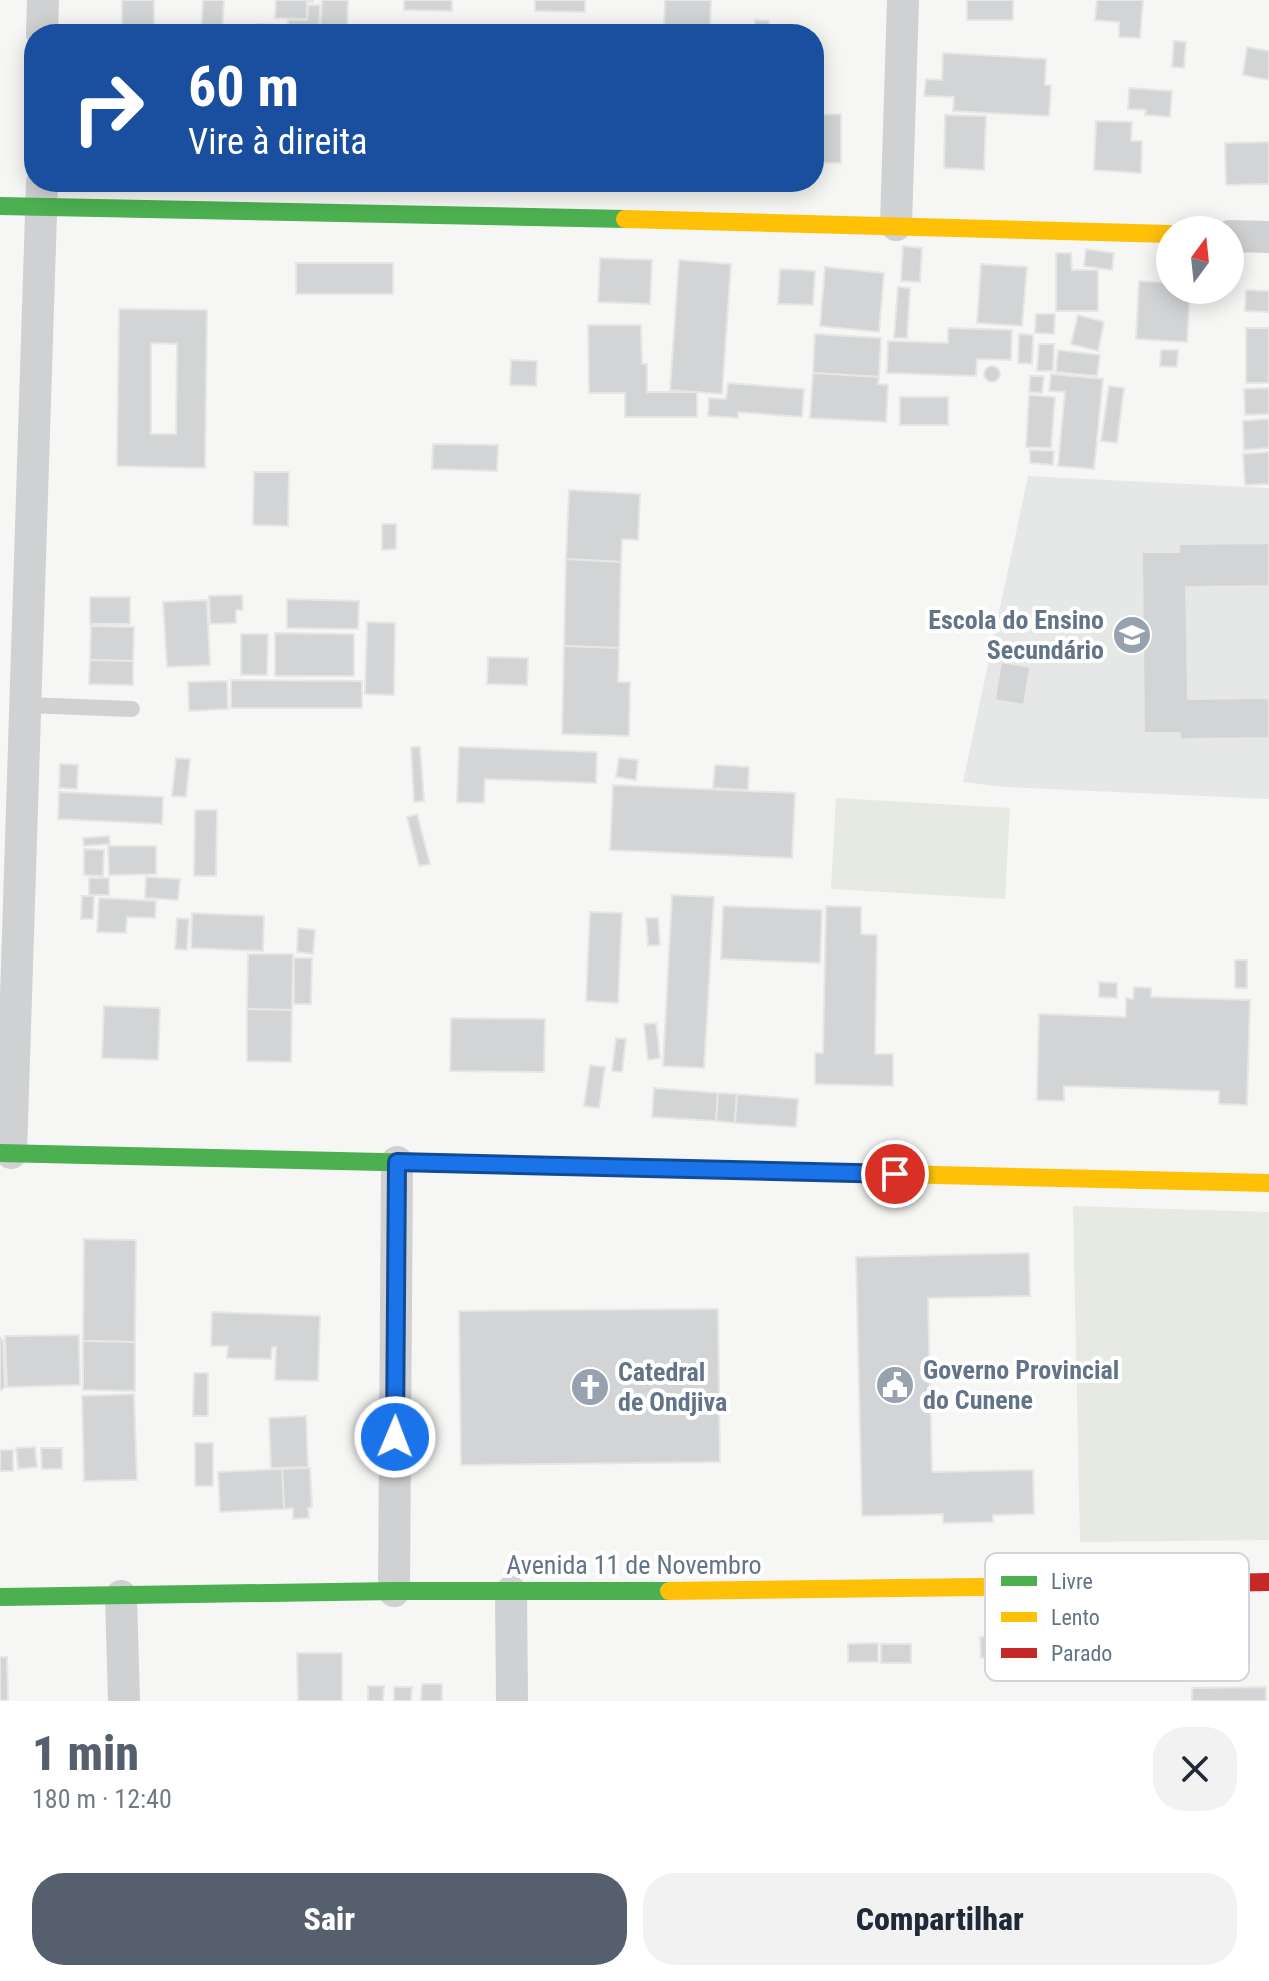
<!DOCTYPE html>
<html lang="pt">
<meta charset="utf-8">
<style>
:root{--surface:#fff;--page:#f2f2f3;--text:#1f2937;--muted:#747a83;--accent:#555f6d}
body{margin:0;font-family:"Roboto Condensed",sans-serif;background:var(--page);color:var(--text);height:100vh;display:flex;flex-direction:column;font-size:30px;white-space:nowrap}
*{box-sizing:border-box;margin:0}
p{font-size:26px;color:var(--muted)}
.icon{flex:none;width:44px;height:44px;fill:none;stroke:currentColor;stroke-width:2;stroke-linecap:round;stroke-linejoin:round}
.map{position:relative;height:1701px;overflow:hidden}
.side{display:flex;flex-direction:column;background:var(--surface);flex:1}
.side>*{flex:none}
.banner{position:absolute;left:24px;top:24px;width:800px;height:168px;border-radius:32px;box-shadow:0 4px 20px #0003;background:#1a4fa0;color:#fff;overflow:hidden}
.needle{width:52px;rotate:15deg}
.controls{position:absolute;left:1156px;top:216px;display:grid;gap:16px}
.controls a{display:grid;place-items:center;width:88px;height:88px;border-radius:50%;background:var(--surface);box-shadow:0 4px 20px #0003;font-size:40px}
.pin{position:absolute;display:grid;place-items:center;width:68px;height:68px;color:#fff;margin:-34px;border:4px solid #fff;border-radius:50%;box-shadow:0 2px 8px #0007}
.me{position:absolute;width:88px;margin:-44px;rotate:1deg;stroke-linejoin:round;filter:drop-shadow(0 0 6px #0008)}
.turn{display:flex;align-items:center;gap:28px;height:168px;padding:0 32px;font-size:36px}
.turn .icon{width:104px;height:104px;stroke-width:2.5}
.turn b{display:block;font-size:56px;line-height:68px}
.round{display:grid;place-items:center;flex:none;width:84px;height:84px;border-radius:32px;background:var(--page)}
.summary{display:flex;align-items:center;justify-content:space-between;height:136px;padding:0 32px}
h1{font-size:48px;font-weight:800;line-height:60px;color:var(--accent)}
.action{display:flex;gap:16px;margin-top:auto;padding:16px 32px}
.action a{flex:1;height:92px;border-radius:32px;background:var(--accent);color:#fff;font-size:32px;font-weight:800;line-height:92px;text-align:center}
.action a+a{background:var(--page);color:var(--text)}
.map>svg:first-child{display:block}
.built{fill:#e6e8e7}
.green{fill:#e6eae3}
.building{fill:#d3d4d5;stroke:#e6e6e5;stroke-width:2;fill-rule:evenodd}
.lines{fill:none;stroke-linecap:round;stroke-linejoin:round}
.lane{stroke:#d0d1d2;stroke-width:16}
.street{stroke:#d0d1d2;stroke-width:32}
.fast{stroke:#4caf50;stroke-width:18}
.slow{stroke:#ffc107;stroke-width:18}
.jam{stroke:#c62828;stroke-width:18}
.route-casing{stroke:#114b97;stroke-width:20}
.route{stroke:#1a73e8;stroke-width:14}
.labels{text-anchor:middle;stroke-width:8;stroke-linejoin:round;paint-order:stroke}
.poi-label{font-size:26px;font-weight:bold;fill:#647488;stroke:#fff;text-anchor:start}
.street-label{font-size:26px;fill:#647488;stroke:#fff}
.key{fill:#fff;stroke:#d0d5db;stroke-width:2}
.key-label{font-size:22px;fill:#647488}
</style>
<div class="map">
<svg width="1269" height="1701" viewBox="0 0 1269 1701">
<rect width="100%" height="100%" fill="#f6f7f5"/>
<polygon class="built" points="1028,476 1269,488 1269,799 1004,787 963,782"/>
<g class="green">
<polygon points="836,798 1010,808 1005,899 831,889"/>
<polygon points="1073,1206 1269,1212 1269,1540 1080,1542"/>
</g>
<g class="building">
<rect x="122" y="0" width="32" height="28"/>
<polygon points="203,0 224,0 222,34 201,34"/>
<polygon points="276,0 313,0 313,2 307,2 307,19 275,18"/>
<polygon points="322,0 348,0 347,34 320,33"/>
<polygon points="404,0 452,0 452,11 404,10"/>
<polygon points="535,0 585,0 585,12 535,11"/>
<polygon points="665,0 711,0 710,29 664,28"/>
<rect x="967" y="0" width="46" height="20"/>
<polygon points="1097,0 1143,0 1140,38 1119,37 1119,22 1095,20"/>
<polygon points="308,5 320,5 319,32 288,31 288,20 307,20"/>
<polygon points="755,20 769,21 769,34 754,34"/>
<polygon points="256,24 277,25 277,34 256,34"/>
<polygon points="227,26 252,27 252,34 227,34"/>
<polygon points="1174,41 1186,42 1184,68 1172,67"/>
<polygon points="1247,47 1269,51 1269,80 1243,75"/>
<polygon points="943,53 1046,59 1045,85 1051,85 1049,116 953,111 954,97 924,96 926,79 942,80"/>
<polygon points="1129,88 1172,91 1170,117 1145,115 1146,110 1128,109"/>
<polygon points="841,114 841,163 814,163 814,115"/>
<polygon points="945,115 986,116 984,170 944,168"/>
<polygon points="1096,121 1132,122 1131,141 1142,141 1141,173 1094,170"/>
<polygon points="1269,142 1269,184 1226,185 1225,143"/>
<polygon points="903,246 922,248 920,282 901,281"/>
<polygon points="1086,249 1114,253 1112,270 1084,266"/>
<polygon points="1056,253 1071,253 1072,270 1098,270 1098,311 1056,311"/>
<polygon points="600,258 652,260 650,304 598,302"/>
<polygon points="679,260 731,264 722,394 670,390"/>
<rect x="296" y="263" width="97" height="31"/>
<polygon points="981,264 1027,267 1022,326 977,323"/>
<polygon points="825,267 884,273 879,332 820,326"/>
<polygon points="780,269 815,271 813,305 778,304"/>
<polygon points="1139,281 1170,283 1170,290 1190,290 1187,342 1136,339"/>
<polygon points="898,287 910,288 907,338 894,338"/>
<polygon points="1246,290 1269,291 1269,312 1245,311"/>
<path d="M 119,309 L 207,310 L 205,468 L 117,466 ZM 151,343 L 177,344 L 176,434 L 151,434 Z"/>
<polygon points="1036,314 1055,314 1054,334 1035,333"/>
<polygon points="1078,315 1104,322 1098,351 1071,344"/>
<polygon points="588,325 641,325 642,364 647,364 647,392 697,392 697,417 625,417 625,393 589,393"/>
<polygon points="948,328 1012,330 1011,360 977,359 976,376 887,373 888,341 948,343"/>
<rect x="1246" y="328" width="23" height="55"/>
<polygon points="815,334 881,338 879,377 813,373"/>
<polygon points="1019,334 1033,335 1032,364 1018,363"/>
<polygon points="1039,344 1054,344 1053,371 1037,371"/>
<polygon points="1058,350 1100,355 1097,376 1056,372"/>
<polygon points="1161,350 1178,350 1177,367 1160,366"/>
<polygon points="511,360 537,361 536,386 510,385"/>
<circle cx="992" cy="374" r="8"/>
<polygon points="813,373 879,377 878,384 888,385 886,422 810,418"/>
<polygon points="1051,374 1103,379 1094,469 1058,466 1065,392 1049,391"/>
<polygon points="1030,376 1044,376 1042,393 1029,392"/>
<polygon points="728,383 804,389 802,417 738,412 738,418 708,416 709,398 726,399"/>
<polygon points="1109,386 1124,388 1117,443 1101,441"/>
<polygon points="1269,388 1269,414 1245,415 1244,389"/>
<polygon points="1029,395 1055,397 1051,448 1026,447"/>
<rect x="900" y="397" width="48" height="28"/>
<polygon points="1269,419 1269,448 1244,450 1243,421"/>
<polygon points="433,444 498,445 497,471 432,469"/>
<polygon points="1030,450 1054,451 1053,465 1030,463"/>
<polygon points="1269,452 1269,484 1245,485 1243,454"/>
<polygon points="254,472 289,472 288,526 253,525"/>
<polygon points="569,490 640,494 638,540 622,539 621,562 566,559"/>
<polygon points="382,524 396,524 396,549 382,550"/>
<polygon points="1269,543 1269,586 1186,587 1188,699 1269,698 1269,738 1180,739 1180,733 1144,733 1142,552 1179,552 1179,544"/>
<polygon points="566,559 621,562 619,648 564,646"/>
<polygon points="242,595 243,610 236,610 236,623 210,624 209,596"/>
<rect x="90" y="597" width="40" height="27"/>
<polygon points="287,599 359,601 358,629 287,628"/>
<polygon points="207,600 210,665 167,667 163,602"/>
<polygon points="367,622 395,623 394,695 365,694"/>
<polygon points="91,626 134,627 133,661 90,660"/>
<polygon points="275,633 354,634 354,676 275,676"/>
<polygon points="241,634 268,634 267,675 241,675"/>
<polygon points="564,646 619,648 618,682 630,682 629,736 562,734"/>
<polygon points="488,657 528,658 527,685 487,684"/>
<polygon points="90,660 133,661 133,685 89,684"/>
<polygon points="1001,662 1030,667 1024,705 995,700"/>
<polygon points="231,680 362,681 362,708 231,708"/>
<polygon points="227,681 228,709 189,711 188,682"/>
<polygon points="411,747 420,747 424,801 414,802"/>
<polygon points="459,747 597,752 596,783 485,779 484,803 457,802"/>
<polygon points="176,758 190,759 186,797 172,796"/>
<polygon points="619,758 638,760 636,780 616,777"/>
<polygon points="60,764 78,765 77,789 59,788"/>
<polygon points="715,765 749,767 748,790 713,788"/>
<polygon points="613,785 795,793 792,858 610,850"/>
<polygon points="59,792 163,797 162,824 58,819"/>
<polygon points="195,810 217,810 216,876 194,876"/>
<polygon points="417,814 430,864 419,866 407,817"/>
<polygon points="109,836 110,844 84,846 83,838"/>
<polygon points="108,846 156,846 156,874 109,875"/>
<polygon points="84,849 104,850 103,876 84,875"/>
<polygon points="146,877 180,879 178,900 145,898"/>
<rect x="89" y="878" width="20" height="17"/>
<polygon points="672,895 714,897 704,1068 663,1066"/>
<polygon points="82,896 94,896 93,919 81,919"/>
<polygon points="99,898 156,901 155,918 127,917 126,933 97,932"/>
<polygon points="723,906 822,910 820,963 721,959"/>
<polygon points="826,906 861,907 861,934 877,935 875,1054 893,1054 893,1086 815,1084 815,1053 823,1053"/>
<polygon points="590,912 622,913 618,1003 586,1001"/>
<polygon points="192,913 264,916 263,951 191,948"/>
<polygon points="177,918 189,919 187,950 175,949"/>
<polygon points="646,918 658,918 660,945 648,946"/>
<polygon points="298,928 315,930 313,954 297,952"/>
<polygon points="248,954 293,954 292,1010 247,1009"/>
<polygon points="294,958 312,958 311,1004 294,1004"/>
<rect x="1235" y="960" width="12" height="28"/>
<polygon points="1099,982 1117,983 1117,998 1099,997"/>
<polygon points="1134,987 1151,988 1151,997 1250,1000 1247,1105 1219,1104 1219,1091 1064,1086 1064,1101 1037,1100 1039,1014 1126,1017 1126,998 1133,999"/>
<polygon points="104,1006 160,1008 158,1060 102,1058"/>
<polygon points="247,1009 292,1010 291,1062 247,1061"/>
<polygon points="451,1018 545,1019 544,1072 450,1071"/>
<polygon points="656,1023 660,1058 648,1060 644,1024"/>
<polygon points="616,1038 626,1039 622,1072 612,1071"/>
<polygon points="590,1065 605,1067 599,1108 584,1106"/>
<polygon points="654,1088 718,1093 716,1121 652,1117"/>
<polygon points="718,1093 737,1094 735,1123 716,1121"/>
<polygon points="737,1094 798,1099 796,1127 735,1123"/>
<polygon points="84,1239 136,1240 135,1342 83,1341"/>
<polygon points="1029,1253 1030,1296 928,1298 932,1472 1033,1470 1034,1514 993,1515 993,1522 943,1523 943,1514 862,1516 856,1257"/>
<polygon points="718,1309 720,1462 461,1465 459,1311"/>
<polygon points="212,1312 320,1316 318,1381 275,1380 276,1347 272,1347 271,1359 227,1358 228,1346 211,1346"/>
<polygon points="79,1335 80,1385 7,1387 5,1336"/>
<polygon points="0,1337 3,1341 5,1387 0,1391"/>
<polygon points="83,1341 135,1342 135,1391 83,1390"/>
<polygon points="194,1373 208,1373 208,1416 193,1416"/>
<polygon points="134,1394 137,1480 84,1481 82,1396"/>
<polygon points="306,1416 308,1467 271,1468 269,1418"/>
<rect x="195" y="1443" width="18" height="43"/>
<polygon points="35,1447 37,1467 18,1469 16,1448"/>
<polygon points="41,1448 62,1448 62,1469 42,1469"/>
<rect x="0" y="1450" width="13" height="21"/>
<polygon points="310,1468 312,1507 308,1508 309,1518 293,1519 293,1508 284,1509 282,1469"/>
<polygon points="282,1469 284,1509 220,1512 218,1472"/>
<polygon points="1031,1635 1031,1656 981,1658 980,1637"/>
<polygon points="878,1643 878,1662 848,1662 848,1644"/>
<rect x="881" y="1644" width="30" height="19"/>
<polygon points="297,1653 342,1653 342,1701 298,1701"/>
<polygon points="0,1657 7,1657 8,1700 0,1701"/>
<polygon points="422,1684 442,1684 442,1701 421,1701"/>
<polygon points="368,1686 384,1686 383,1701 368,1701"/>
<polygon points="394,1687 412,1687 411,1701 394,1701"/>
<polygon points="1266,1687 1266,1701 1192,1701 1192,1688"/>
</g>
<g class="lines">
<polyline class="lane" points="25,705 132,709"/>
<g class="street">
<polyline points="42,34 43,0"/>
<polyline points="896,225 903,0"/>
<polyline points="1230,236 1269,237"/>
<polyline points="11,1153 42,182"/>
<polyline points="394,1591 397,1162"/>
<polyline points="511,1592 512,1701"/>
<polyline points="121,1596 124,1701"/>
</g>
<g class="fast">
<polyline points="0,206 625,219"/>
<polyline points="0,1153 684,1169"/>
<polyline points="0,1597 394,1591 669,1591"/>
</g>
<g class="slow">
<polyline points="625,219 1170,234"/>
<polyline points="684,1169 1269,1183"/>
<polyline points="669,1591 1055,1586"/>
</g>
<polyline class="jam" points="1055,1586 1269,1582"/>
</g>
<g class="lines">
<defs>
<polyline id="route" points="395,1437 397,1162 895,1174"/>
</defs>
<use href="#route" class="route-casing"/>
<use href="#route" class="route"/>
</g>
<defs>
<symbol id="school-disc" viewBox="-11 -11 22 22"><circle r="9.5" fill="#97a2ae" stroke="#fff"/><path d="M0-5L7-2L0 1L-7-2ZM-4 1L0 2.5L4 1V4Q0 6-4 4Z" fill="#fff"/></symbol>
<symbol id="civic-disc" viewBox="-11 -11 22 22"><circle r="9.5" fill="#97a2ae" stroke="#fff"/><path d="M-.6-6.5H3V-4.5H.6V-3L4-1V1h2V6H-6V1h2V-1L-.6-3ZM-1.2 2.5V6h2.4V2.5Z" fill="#fff"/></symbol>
<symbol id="church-disc" viewBox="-11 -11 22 22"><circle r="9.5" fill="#97a2ae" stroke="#fff"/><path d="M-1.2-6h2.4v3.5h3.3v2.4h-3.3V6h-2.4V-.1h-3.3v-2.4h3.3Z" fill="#fff"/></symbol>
</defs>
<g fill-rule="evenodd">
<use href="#school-disc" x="1110" y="613" width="44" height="44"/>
<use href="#civic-disc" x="873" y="1363" width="44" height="44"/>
<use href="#church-disc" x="568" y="1365" width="44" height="44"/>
</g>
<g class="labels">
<g class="poi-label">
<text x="1104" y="629" text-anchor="end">Escola do Ensino<tspan x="1104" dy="30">Secundário</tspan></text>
<text x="923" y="1379">Governo Provincial<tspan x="923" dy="30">do Cunene</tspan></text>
<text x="618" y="1381">Catedral<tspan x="618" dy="30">de Ondjiva</tspan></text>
</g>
<g class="street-label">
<text x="634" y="1574">Avenida 11 de Novembro</text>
</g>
</g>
<rect x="985" y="1553" width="264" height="128" rx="12" class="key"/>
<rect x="1001" y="1576" width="36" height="10" fill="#4caf50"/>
<rect x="1001" y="1612" width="36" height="10" fill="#ffc107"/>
<rect x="1001" y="1648" width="36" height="10" fill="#c62828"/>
<g class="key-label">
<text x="1051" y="1589">Livre</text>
<text x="1051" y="1625">Lento</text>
<text x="1051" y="1661">Parado</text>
</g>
</svg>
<div class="controls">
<a><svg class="needle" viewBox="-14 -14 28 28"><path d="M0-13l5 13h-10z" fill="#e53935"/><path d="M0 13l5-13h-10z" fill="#747a83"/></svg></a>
</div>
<div class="pin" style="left:895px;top:1174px;background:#d93025"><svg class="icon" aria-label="arrive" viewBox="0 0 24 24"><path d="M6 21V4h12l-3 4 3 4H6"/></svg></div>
<svg class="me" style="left:395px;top:1437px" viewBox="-20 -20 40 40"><circle r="17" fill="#1a73e8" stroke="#fff" stroke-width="3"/><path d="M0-11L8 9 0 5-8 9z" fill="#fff"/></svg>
<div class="banner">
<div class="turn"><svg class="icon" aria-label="right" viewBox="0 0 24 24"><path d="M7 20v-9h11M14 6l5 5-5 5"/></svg><div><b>60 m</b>Vire à direita</div></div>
</div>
</div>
<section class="side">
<div class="summary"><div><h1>1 min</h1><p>180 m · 12:40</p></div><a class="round"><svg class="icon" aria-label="close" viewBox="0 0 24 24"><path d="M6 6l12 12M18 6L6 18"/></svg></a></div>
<div class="action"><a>Sair</a><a>Compartilhar</a></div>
</section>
